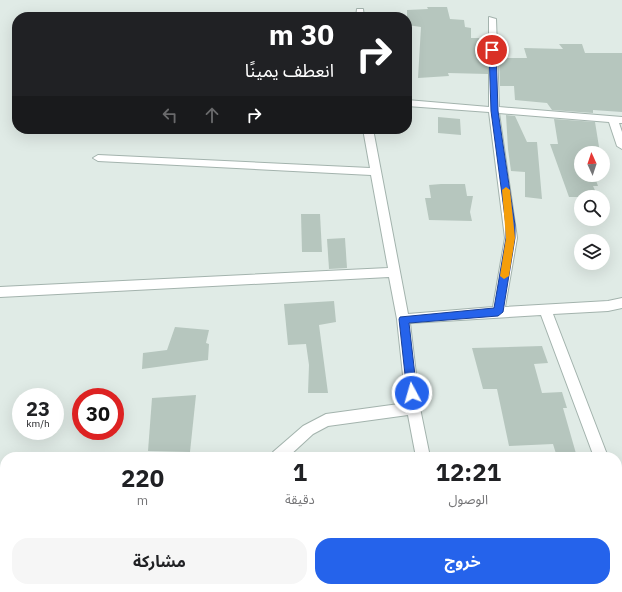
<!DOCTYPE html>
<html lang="ar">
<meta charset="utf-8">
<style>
:root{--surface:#fff;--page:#f6f6f6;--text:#202124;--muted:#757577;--accent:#2563eb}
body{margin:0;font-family:"IBM Plex Sans","Noto Sans Arabic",sans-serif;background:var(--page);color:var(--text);direction:rtl;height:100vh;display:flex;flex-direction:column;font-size:15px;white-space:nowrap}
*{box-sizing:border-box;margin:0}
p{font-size:13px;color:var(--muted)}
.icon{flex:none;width:22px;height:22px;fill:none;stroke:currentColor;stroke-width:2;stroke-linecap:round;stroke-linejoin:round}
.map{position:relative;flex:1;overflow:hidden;direction:ltr}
.drawer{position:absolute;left:0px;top:452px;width:622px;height:140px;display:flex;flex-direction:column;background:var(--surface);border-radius:16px 16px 0 0;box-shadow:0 4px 16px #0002;direction:rtl}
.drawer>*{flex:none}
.hud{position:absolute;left:12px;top:12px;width:400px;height:122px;border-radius:16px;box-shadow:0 4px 16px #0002;direction:rtl;background:#202124;color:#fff;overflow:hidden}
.needle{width:26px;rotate:357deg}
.controls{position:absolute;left:574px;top:146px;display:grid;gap:8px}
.controls a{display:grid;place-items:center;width:36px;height:36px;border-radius:50%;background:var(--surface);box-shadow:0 4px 16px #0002;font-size:20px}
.speed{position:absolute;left:12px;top:388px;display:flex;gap:8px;font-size:20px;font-weight:700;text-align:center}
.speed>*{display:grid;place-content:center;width:52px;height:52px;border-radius:50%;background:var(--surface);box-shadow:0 4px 16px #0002;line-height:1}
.speed small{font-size:10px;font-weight:400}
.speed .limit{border:6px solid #d22;background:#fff;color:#111}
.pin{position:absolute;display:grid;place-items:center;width:34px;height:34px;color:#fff;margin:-17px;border:2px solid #fff;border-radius:50%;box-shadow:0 1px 4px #0007}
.me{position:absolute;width:44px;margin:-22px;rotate:354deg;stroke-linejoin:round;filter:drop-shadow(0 0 3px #0008)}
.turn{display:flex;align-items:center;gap:14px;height:84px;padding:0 12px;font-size:18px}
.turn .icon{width:52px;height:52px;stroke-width:2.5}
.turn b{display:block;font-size:28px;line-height:34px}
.lanes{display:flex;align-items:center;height:38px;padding:0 12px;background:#0003;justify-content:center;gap:20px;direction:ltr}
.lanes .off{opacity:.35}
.eta{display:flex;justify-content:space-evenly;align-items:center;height:68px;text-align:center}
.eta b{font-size:24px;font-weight:700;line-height:28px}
.cta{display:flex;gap:8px;margin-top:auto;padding:8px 12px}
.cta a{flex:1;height:46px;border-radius:16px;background:var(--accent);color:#fff;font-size:16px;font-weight:700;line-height:46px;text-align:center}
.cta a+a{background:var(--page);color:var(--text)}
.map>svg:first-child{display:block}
.building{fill:#b6c6be}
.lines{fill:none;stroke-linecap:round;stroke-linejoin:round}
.minor-casing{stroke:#a3b3ad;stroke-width:2}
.minor{fill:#fff;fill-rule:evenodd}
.route{fill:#2563eb;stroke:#184099}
.slow{fill:#f59e0b}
</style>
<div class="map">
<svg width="622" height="592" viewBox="0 0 622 592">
<rect width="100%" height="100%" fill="#e0ebe6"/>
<g class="building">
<polygon points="427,7 447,7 450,19 464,20 465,27 471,28 471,38 479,38 483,59 488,59 488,74 448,73 449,76 418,78 421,27 407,25 407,10 428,9"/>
<polygon points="559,44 582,44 585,53 622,53 622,112 593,110 593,113 552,110 547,103 515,100 514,86 500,86 499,58 527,58 524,48 563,49"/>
<polygon points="506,115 515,116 527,142 537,142 542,199 525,197 525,172 511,171 508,149"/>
<polygon points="438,117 460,119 461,135 438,133"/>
<polygon points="554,119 595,122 600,153 581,153 581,175 594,175 598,186 593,186 598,197 569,197 550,144 558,144"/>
<polygon points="441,184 465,184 467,196 473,196 470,212 472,221 429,220 425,198 431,198 429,185"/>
<polygon points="301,214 320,214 322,252 302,252"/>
<polygon points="345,238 347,268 329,269 327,239"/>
<polygon points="334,301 336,322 319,325 328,393 308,393 309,365 306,344 288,345 284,304"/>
<polygon points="175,327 209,330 206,343 209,344 208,360 142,369 143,353 167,350"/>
<polygon points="542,346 548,363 534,364 542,393 562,392 567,408 563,408 577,457 557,457 553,444 509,446 497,389 483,389 472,348"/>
<polygon points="196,395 190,452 148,451 152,398"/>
</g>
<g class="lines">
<defs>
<g id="minor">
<polygon points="357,9 363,9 364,17 356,17"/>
<polygon points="489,17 496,19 499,107 622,117 622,123 619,123 622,132 622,149 617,146 609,122 499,113 517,238 505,307 608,301 622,298 622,308 608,311 553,314 608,457 594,457 541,315 410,323 420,408 430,457 416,457 408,415 328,426 313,434 288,457 271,457 273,452 303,426 326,414 406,403 397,319 389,277 0,297 0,287 388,268 371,175 98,161 93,158 98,155 370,168 363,129 373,129 408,314 493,307 505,238 489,112 407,106 407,100 489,107"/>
<polygon points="617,492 622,494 622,520 617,518"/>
<polygon points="5,580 5,587 19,587 17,592 0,592 0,581"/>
<polygon points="441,587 457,587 458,592 442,592"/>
</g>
</defs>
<use href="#minor" class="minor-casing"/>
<use href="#minor" class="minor"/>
</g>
<polygon class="route" points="492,48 496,50 498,111 515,225 515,238 503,312 498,316 409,323 417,393 412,397 407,393 399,319 400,317 494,308 506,238 506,225 491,111 489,50"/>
<polygon class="slow" points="506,187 510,190 515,238 509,276 504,279 500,276 506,238 502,190"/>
</svg>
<div class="controls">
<a><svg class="needle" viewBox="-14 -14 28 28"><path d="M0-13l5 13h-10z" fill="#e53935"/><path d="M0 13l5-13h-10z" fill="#757577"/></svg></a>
<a><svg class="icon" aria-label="search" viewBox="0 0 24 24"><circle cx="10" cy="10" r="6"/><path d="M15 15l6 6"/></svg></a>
<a><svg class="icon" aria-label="layers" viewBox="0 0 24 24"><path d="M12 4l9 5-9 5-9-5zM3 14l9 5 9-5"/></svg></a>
</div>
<div class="speed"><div>23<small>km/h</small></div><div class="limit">30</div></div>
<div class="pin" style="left:492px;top:50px;background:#d93025"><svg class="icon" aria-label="arrive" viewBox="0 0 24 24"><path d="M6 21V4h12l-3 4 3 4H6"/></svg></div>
<svg class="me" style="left:412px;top:393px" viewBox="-20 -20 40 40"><circle r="17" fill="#2563eb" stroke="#fff" stroke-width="3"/><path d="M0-11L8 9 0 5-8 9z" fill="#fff"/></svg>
<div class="hud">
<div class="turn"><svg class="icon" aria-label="right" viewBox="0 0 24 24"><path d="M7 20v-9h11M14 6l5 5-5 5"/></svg><div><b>30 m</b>انعطف يمينًا</div></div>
<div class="lanes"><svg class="icon off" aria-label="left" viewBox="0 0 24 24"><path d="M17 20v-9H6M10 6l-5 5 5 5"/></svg><svg class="icon off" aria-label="ahead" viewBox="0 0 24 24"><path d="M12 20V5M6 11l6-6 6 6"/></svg><svg class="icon" aria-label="right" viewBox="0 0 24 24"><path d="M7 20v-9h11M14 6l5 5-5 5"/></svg></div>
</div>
<section class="drawer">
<div class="eta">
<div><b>12:21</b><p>الوصول</p></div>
<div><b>1</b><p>دقيقة</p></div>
<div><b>220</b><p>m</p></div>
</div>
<div class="cta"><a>خروج</a><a>مشاركة</a></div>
</section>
</div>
